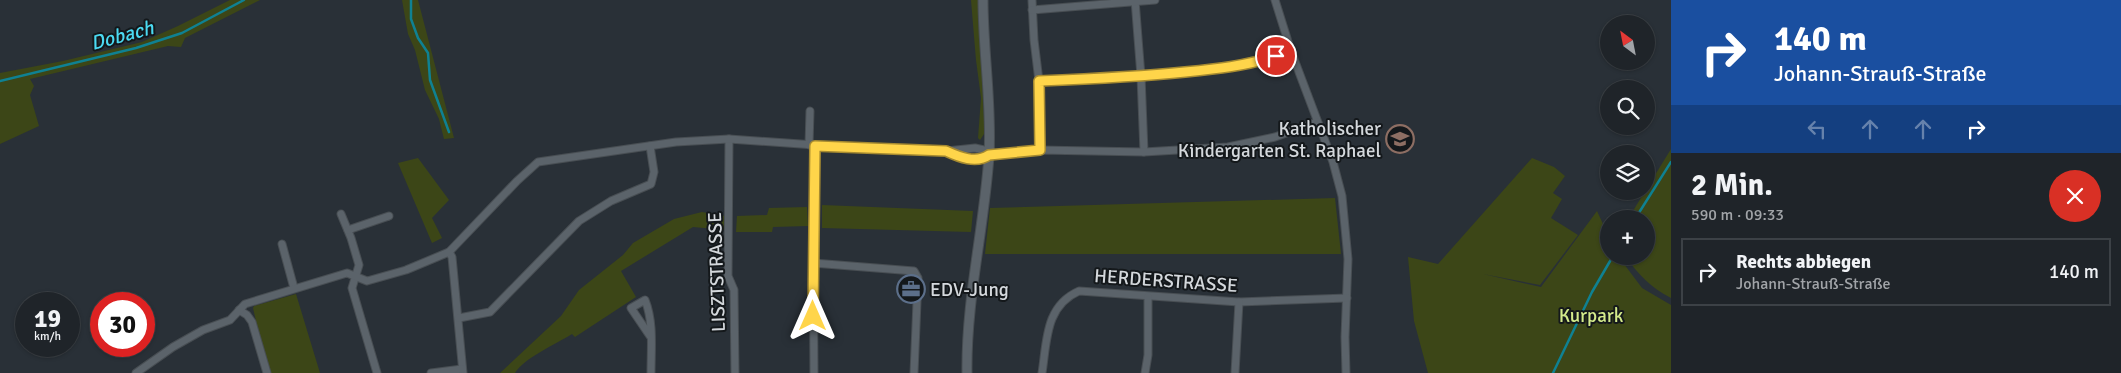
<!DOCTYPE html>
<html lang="de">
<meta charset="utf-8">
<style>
:root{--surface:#1f2429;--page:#272c31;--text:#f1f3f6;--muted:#a1a4a8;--line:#3c4146}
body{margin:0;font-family:Signika,sans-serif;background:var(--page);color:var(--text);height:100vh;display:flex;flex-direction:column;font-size:19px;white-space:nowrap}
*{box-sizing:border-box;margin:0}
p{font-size:16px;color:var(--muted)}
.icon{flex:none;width:28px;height:28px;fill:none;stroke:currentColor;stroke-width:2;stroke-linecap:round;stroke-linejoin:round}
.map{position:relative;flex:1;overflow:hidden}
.details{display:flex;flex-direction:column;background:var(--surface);width:450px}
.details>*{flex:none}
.top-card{background:#1a4fa0;color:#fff;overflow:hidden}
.needle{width:32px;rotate:328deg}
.buttons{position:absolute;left:1600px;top:15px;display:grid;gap:10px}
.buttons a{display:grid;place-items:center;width:55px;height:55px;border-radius:50%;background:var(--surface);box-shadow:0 1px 4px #0004,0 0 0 1px var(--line);font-size:25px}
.speed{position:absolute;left:15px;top:292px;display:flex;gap:10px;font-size:25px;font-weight:700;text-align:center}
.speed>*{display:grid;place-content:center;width:65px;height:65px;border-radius:50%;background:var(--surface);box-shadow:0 1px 4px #0004,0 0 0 1px var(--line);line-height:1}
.speed small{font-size:12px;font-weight:400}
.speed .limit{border:8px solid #d22;background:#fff;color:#111}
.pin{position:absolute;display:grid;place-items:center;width:42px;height:42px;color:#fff;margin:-21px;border:2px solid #fff;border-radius:50%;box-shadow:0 1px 5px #0007}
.me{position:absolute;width:55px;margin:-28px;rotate:0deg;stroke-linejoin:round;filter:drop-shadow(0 0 4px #0008)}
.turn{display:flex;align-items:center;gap:18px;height:105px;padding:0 20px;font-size:22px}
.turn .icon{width:65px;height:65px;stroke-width:2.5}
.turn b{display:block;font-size:35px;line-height:42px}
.lanes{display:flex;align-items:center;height:48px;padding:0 20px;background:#0003;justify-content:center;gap:25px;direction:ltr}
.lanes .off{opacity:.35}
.round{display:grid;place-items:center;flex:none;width:52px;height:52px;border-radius:26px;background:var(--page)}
.summary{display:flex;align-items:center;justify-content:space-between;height:85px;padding:0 20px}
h1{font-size:30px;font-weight:800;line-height:38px}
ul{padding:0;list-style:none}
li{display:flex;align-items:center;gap:15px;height:68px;margin:0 10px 8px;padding:0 10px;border:2px solid var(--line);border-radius:0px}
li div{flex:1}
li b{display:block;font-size:19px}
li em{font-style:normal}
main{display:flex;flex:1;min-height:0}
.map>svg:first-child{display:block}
.green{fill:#3c4617}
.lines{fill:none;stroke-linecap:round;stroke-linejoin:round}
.stream{stroke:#0f8192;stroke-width:2.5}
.minor-casing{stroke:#484e53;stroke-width:9}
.tertiary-casing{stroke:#484e53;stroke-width:11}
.minor{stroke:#5b636a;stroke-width:7}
.tertiary{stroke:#5b636a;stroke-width:9}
.route-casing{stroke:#a68a30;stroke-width:12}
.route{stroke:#ffd54a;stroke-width:9}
.labels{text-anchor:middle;stroke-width:4;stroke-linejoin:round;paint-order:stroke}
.poi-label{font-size:19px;fill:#d4d8dc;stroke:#14181b;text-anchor:end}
.street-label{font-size:19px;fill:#d4d8dc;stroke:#14181b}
.park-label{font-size:19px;fill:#d4eb8b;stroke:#14181b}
.water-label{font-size:20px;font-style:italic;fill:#4bdaf2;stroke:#14181b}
</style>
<main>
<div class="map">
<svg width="1671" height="373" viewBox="0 0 1671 373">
<rect width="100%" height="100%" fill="#293037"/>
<g class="green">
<polygon points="230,0 260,0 185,38 181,47 168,46 30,79 34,86 30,95 39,126 0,144 0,73 63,61 142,42 178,26"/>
<polygon points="402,0 418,0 454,138 444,139 439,119 425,90 415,50 408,34"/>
<polygon points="971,0 979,0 984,120 984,134 980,140 978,138 981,98 976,60"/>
<path d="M 1671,149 L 1671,298 C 1651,288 1638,274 1625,256 L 1646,256 L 1646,219 L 1628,219 Z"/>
<polygon points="418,158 449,200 432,218 442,238 432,243 398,163"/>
<polygon points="1532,158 1554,167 1565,176 1553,193 1562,199 1551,218 1578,235 1540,285 1483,274 1541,287 1597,211 1609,237 1609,256 1618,256 1642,288 1671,305 1671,373 1428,373 1414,321 1408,257 1438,264"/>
<polygon points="1335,198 1341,254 985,254 990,208"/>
<polygon points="822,205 973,211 971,232 822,228"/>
<polygon points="807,207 808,226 773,227 772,232 736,232 737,216 767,215 769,208"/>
<path d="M 702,212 L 725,216 L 726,230 L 693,227 L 621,271 L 636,297 L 575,337 L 572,334 C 556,344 524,358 515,373 L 500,373 L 561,316 L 579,290 L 623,255 L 633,243 L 674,219 Z"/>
<polygon points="296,294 320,373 271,373 255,322 256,321 253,308 254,306"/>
</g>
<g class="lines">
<g class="stream">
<polyline points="411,0 411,19 418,38 428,53 430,80 449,132"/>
<polyline points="0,81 136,48 182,33 244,0"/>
<polyline points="1635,219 1671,162"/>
<polyline points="1553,373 1592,292 1613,256"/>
</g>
<defs>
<g id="minor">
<polyline points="1032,0 1034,40 1039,81 1040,150"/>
<polyline points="1135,0 1141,76 1144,152"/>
<polyline points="1275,0 1291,51 1333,162 1342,196 1348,259 1345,337 1346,373"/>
<polyline points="1032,10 1155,0"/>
<path d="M 1039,81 C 1123,77 1210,77 1291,51"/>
<polyline points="729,139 728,276 734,290 735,373"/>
<polyline points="809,145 810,111"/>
<path d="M 947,151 C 959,158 976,164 989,155 L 1040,150 L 1144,152 L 1228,147 L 1275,137 L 1317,122"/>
<polyline points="341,214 351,238 359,265 352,288 377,373"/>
<polyline points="348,230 389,216"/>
<polyline points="282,244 294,288"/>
<polyline points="449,252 452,257 463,373"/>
<polyline points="813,263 914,271 918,278 914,373"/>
<polyline points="239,310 247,315 252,322 267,373"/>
<polyline points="459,318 490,312 579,221 611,201 651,184 654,172 650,146"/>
<path d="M 650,336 L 631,308 L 645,300 C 654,322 651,349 651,373"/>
<polyline points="136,373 173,347 203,330 230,320 245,304 347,273 367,281 406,270 449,252 517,181 538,162 676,142 729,139 815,145 947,151 975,148 984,150 989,155"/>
<polyline points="431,373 462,369"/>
<polyline points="814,373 813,223 815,145"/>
<path d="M 1042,373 C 1047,341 1045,306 1079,291 L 1239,302 L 1347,298"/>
<polyline points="1145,373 1148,355 1148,297"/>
<polyline points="1235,373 1239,302"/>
</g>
<path id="tertiary" d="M 967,373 C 966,300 984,229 989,156 C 992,104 983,52 983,0"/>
</defs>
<use href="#minor" class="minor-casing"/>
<use href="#tertiary" class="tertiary-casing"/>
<use href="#minor" class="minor"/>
<use href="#tertiary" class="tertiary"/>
</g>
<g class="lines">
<defs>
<path id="route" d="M 813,316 L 815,146 L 946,151 C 959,157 976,164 989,155 L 1040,150 L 1039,81 C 1088,79 1136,77 1185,72 C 1216,69 1246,66 1276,56"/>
</defs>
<use href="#route" class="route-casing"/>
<use href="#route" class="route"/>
</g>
<defs>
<symbol id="school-ring" viewBox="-11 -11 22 22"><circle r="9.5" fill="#14181b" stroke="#8d6e63" stroke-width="1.5"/><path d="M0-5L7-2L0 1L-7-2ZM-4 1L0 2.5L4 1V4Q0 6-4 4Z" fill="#8d6e63"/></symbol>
<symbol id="office-ring" viewBox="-11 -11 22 22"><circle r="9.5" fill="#14181b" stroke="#5c6f8a" stroke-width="1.5"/><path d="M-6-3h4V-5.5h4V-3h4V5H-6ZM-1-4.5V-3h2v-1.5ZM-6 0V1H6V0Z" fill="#5c6f8a"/></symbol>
</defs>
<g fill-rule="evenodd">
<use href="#school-ring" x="1384" y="123" width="32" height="32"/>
<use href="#office-ring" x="895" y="273" width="32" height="32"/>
</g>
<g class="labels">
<g class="poi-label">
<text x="1381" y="135">Katholischer<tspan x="1381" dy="22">Kindergarten St. Raphael</tspan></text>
<text x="930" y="296" text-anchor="start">EDV-Jung</text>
</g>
<g class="street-label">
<text transform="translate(716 272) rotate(-92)" y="7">LISZTSTRASSE</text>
<text transform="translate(1166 280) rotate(4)" y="7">HERDERSTRASSE</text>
</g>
<g class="park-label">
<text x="1591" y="322">Kurpark</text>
</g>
<g class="water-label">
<text transform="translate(122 35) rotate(-15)" y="7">Dobach</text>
</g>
</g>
</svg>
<div class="buttons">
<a><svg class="needle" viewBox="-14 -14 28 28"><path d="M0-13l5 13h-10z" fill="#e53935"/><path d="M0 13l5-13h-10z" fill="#a1a4a8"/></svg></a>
<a><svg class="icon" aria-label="search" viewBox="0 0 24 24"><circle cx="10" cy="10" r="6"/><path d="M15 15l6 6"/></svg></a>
<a><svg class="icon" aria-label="layers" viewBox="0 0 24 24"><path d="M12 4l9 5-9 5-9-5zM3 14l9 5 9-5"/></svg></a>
<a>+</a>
</div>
<div class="speed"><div>19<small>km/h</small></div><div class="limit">30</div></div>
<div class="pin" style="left:1276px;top:56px;background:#d93025"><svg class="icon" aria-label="arrive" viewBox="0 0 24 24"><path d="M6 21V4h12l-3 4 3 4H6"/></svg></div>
<svg class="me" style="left:813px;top:316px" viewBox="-20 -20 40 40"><path d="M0-17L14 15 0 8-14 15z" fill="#ffd54a" stroke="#fff" stroke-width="4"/></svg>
</div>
<section class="details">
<div class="top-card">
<div class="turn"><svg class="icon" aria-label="right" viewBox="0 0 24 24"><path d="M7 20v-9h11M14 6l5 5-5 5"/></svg><div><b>140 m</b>Johann-Strauß-Straße</div></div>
<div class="lanes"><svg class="icon off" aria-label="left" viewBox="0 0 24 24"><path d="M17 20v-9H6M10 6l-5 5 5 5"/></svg><svg class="icon off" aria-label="ahead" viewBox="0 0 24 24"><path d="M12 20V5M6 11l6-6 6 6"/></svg><svg class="icon off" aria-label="ahead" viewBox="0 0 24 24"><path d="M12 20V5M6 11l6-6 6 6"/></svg><svg class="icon" aria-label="right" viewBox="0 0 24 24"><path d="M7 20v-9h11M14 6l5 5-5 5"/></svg></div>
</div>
<div class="summary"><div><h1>2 Min.</h1><p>590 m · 09:33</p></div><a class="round" style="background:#d93025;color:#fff"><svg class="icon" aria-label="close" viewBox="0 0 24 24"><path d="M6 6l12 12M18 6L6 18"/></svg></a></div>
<ul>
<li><svg class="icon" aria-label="right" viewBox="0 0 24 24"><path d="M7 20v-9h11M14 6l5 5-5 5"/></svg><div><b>Rechts abbiegen</b><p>Johann-Strauß-Straße</p></div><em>140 m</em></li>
</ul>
</section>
</main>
